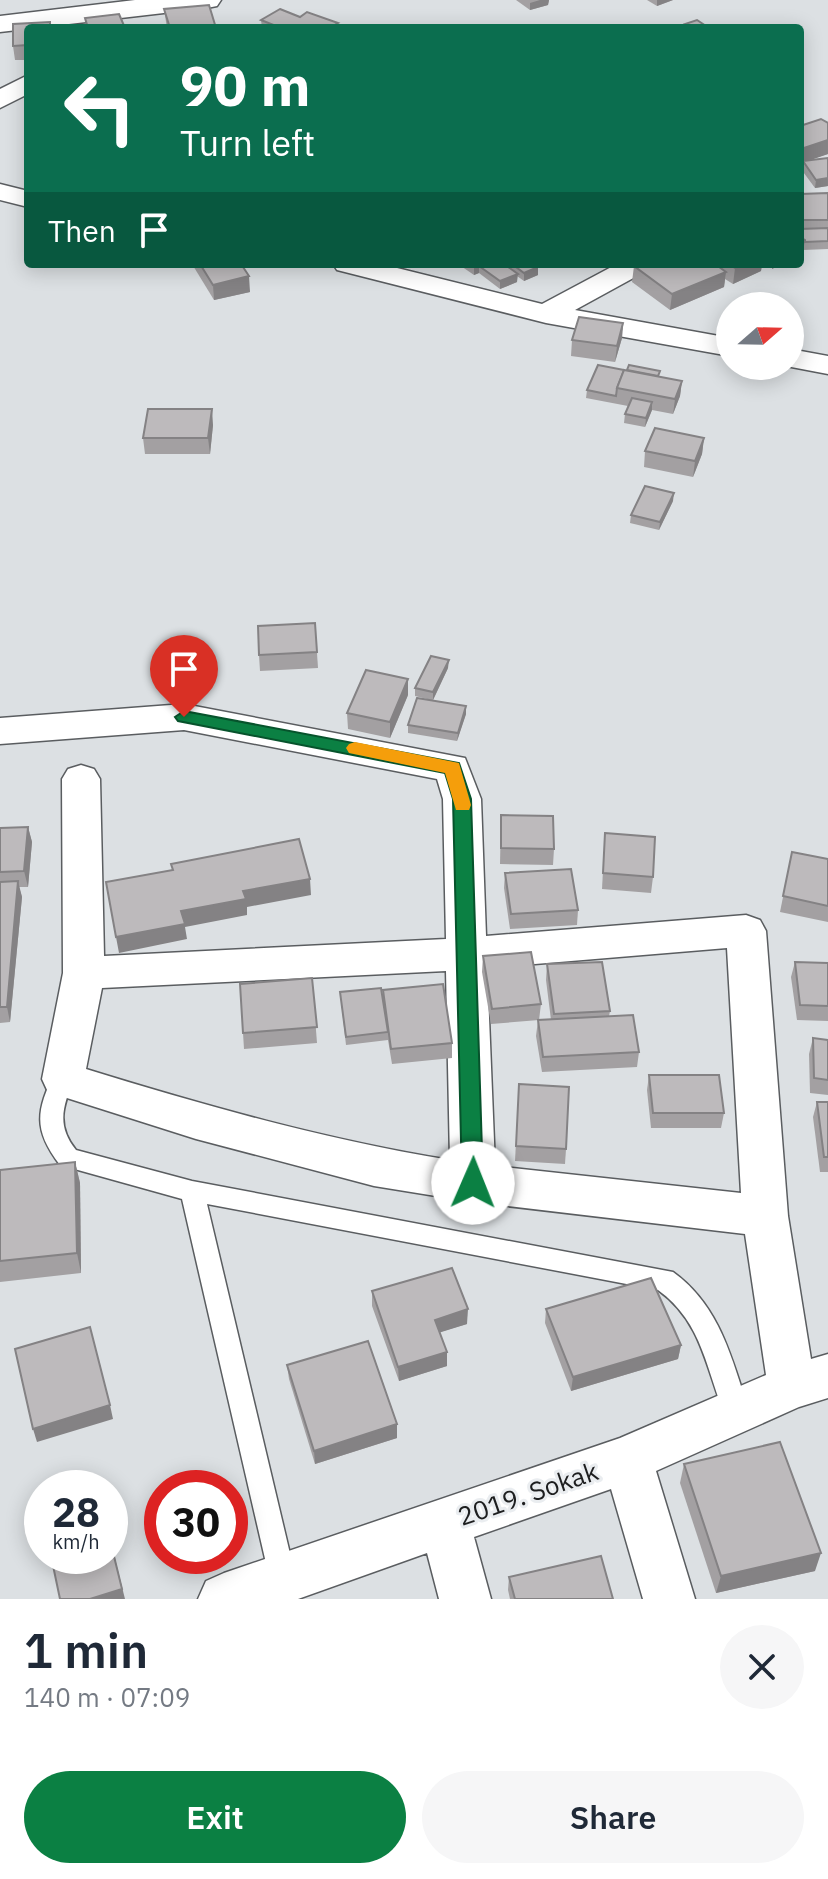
<!DOCTYPE html>
<meta charset="utf-8">
<style>
:root{--surface:#fff;--page:#f6f6f7;--text:#1f2937;--muted:#747a83;--accent:#0b8043}
body{margin:0;font-family:"IBM Plex Sans",sans-serif;background:var(--page);color:var(--text);height:100vh;display:flex;flex-direction:column;font-size:30px;white-space:nowrap}
*{box-sizing:border-box;margin:0}
p{font-size:26px;color:var(--muted)}
.icon{flex:none;width:44px;height:44px;fill:none;stroke:currentColor;stroke-width:2;stroke-linecap:round;stroke-linejoin:round}
.map{position:relative;height:1599px;overflow:hidden}
.sheet{display:flex;flex-direction:column;background:var(--surface);flex:1}
.sheet>*{flex:none}
.top-card{position:absolute;left:24px;top:24px;width:780px;height:244px;border-radius:8px;box-shadow:0 4px 20px #0003;background:#0b6e4f;color:#fff;overflow:hidden}
.needle{width:52px;rotate:70deg}
.buttons{position:absolute;left:716px;top:292px;display:grid;gap:16px}
.buttons a{display:grid;place-items:center;width:88px;height:88px;border-radius:50%;background:var(--surface);box-shadow:0 4px 20px #0003;font-size:40px}
.speed{position:absolute;left:24px;top:1470px;display:flex;gap:16px;font-size:40px;font-weight:700;text-align:center}
.speed>*{display:grid;place-content:center;width:104px;height:104px;border-radius:50%;background:var(--surface);box-shadow:0 4px 20px #0003;line-height:1}
.speed small{font-size:20px;font-weight:400}
.speed .limit{border:12px solid #d22;background:#fff;color:#111}
.pin{position:absolute;display:grid;place-items:center;width:68px;height:68px;color:#fff;margin:-82px -34px;border-radius:50% 50% 50% 0;rotate:-45deg;box-shadow:0 0 8px #0007}
.pin .icon{rotate:45deg}
.me{position:absolute;width:88px;margin:-44px;rotate:1deg;stroke-linejoin:round;filter:drop-shadow(0 0 6px #0008)}
.turn{display:flex;align-items:center;gap:28px;height:168px;padding:0 24px;font-size:36px}
.turn .icon{width:104px;height:104px;stroke-width:2.5}
.turn b{display:block;font-size:56px;line-height:68px}
.then{display:flex;align-items:center;height:76px;padding:0 24px;background:#0003;gap:16px;font-size:30px}
.round{display:grid;place-items:center;flex:none;width:84px;height:84px;border-radius:42px;background:var(--page)}
.summary{display:flex;align-items:center;justify-content:space-between;height:136px;padding:0 24px}
h1{font-size:48px;font-weight:600;line-height:60px}
.primary-button{display:flex;gap:16px;margin-top:auto;padding:16px 24px}
.primary-button a{flex:1;height:92px;border-radius:48px;background:var(--accent);color:#fff;font-size:32px;font-weight:600;line-height:92px;text-align:center}
.primary-button a+a{background:var(--page);color:var(--text)}
.map>svg:first-child{display:block}
.lines{fill:none;stroke-linecap:round;stroke-linejoin:round}
.lane-casing{stroke:#5a5d60;stroke-width:3}
.street-casing{stroke:#5a5d60;stroke-width:3}
.secondary-casing{stroke:#5a5d60;stroke-width:3}
.lane{fill:#fff;fill-rule:evenodd}
.street{fill:#fff;fill-rule:evenodd}
.secondary{fill:#fff;fill-rule:evenodd}
.wall{fill:#a3a0a2}
.shaded-wall{fill:#848284}
.building{fill:#bdbabc;stroke:#848284;stroke-width:2}
.route{fill:#0b8043;stroke:#07532c;stroke-width:2}
.slow{fill:#f59e0b}
.labels{text-anchor:middle;stroke-width:6;stroke-linejoin:round;paint-order:stroke}
.near-street-label{font-size:26px;fill:#1d1e1f;stroke:#eaedf0}
</style>
<div class="map">
<svg width="828" height="1599" viewBox="0 0 828 1599">
<rect width="100%" height="100%" fill="#dce0e3"/>
<g class="lines">
<defs>
<path id="lane" d="M 63,1070 L 71,1072 L 74,1079 C 63,1106 56,1125 76,1150 L 192,1181 L 673,1272 C 720,1306 732,1359 749,1411 L 745,1420 L 736,1423 L 727,1420 C 706,1372 704,1323 658,1290 L 207,1204 L 296,1579 L 292,1589 L 282,1593 L 272,1589 L 182,1199 L 60,1165 C 33,1130 36,1111 55,1072 Z"/>
<g id="street">
<polygon points="28,75 28,94 0,108 0,89"/>
<polygon points="0,184 28,191 28,207 0,200"/>
<polygon points="333,264 381,264 542,304 617,264 652,264 648,270 575,310 730,338 730,356 546,323 337,270"/>
<polygon points="790,349 828,356 828,374 786,366 790,366"/>
<path d="M 184,704 L 465,758 L 481,799 L 486,936 L 746,915 L 760,920 L 766,931 L 788,1216 L 811,1359 L 828,1354 L 828,1398 L 799,1407 L 656,1471 L 695,1599 L 643,1599 L 611,1489 L 474,1537 L 491,1599 L 439,1599 L 427,1553 L 298,1599 L 198,1599 L 206,1581 L 224,1573 L 620,1438 L 766,1375 L 745,1234 L 473,1202 L 374,1186 L 196,1139 L 48,1092 L 42,1079 L 63,973 L 62,779 L 68,769 L 81,765 L 94,769 L 100,779 L 104,956 L 446,939 L 443,799 L 437,779 L 184,730 L 0,744 L 0,718 ZM 727,948 L 741,1193 L 495,1166 L 487,968 ZM 446,971 L 450,1160 C 326,1140 206,1106 86,1069 L 102,988 Z"/>
</g>
<polygon id="secondary" points="135,0 221,0 217,6 207,8 0,32 0,16"/>
</defs>
<use href="#lane" class="lane-casing"/>
<use href="#street" class="street-casing"/>
<use href="#secondary" class="secondary-casing"/>
<use href="#lane" class="lane"/>
<use href="#street" class="street"/>
<use href="#secondary" class="secondary"/>
</g>
<g class="wall">
<polygon points="516,0 549,0 548,5 530,10"/>
<polygon points="647,0 673,0 657,6"/>
<polygon points="164,9 216,28 167,28"/>
<polygon points="300,17 338,23 338,28 262,28 261,20"/>
<polygon points="50,22 50,28 28,28 28,60 15,60 13,46 13,24"/>
<polygon points="828,123 828,154 809,160 828,158 828,186 815,188 801,169 802,163 800,162 800,126"/>
<polygon points="828,193 828,249 803,250 802,256 800,257 800,194"/>
<polygon points="192,264 241,264 250,292 214,300"/>
<polygon points="458,264 534,264 538,275 524,281 517,276 517,282 500,289 479,273 474,275"/>
<polygon points="640,264 762,264 761,271 733,284 725,279 724,287 670,310 632,282 634,266"/>
<polygon points="623,323 622,338 615,362 571,356 572,340"/>
<polygon points="624,370 682,381 680,396 673,414 652,410 645,427 624,423 625,414 628,406 586,398 587,390"/>
<polygon points="213,425 210,454 145,454 143,438"/>
<polygon points="704,438 702,454 693,477 644,467 645,451"/>
<polygon points="673,501 659,530 630,523 631,515"/>
<polygon points="315,623 318,668 260,671 259,655"/>
<polygon points="448,668 433,700 466,714 457,741 408,733 408,725 431,700 415,696 415,688"/>
<polygon points="408,695 390,738 348,729 347,713"/>
<polygon points="501,815 554,849 553,865 500,864"/>
<polygon points="28,827 32,842 28,887 19,887 22,897 10,1022 0,1023 0,828"/>
<polygon points="605,833 653,877 651,893 602,889"/>
<polygon points="792,852 828,859 828,922 780,912"/>
<polygon points="505,873 578,910 577,925 510,929 504,888"/>
<polygon points="483,956 541,1004 539,1020 491,1024 482,972"/>
<polygon points="795,962 828,963 828,1021 797,1020 791,977"/>
<polygon points="547,964 610,1011 609,1016 639,1052 637,1067 542,1072 536,1036 538,1020 551,1020 546,980"/>
<polygon points="312,978 317,1043 244,1049 243,1033"/>
<polygon points="340,992 383,997 452,1043 452,1058 392,1064 388,1040 346,1045"/>
<polygon points="813,1038 828,1040 828,1095 810,1093 809,1054"/>
<polygon points="649,1075 724,1113 721,1128 651,1128 647,1090"/>
<polygon points="519,1084 566,1149 565,1164 515,1161"/>
<polygon points="817,1102 828,1102 828,1172 820,1172 813,1117"/>
<polygon points="75,1162 80,1183 81,1273 0,1282 0,1170"/>
<polygon points="372,1291 467,1324 440,1332 447,1366 399,1381 372,1306"/>
<polygon points="546,1309 681,1345 678,1359 571,1391 545,1323"/>
<polygon points="287,1365 397,1438 315,1464 289,1379"/>
<polygon points="684,1464 815,1571 716,1593 680,1483"/>
<polygon points="509,1577 613,1599 510,1599 508,1590"/>
</g>
<g class="shaded-wall">
<polygon points="540,0 549,0 548,5 530,10 530,3"/>
<polygon points="657,0 673,0 657,6"/>
<polygon points="828,140 828,154 802,163 804,148"/>
<polygon points="828,178 828,186 815,188 816,180"/>
<polygon points="805,240 802,256 800,257 800,242"/>
<polygon points="474,264 501,264 479,266 479,273 474,275"/>
<polygon points="744,264 762,264 761,271 733,284 735,268"/>
<polygon points="772,264 783,264 772,269"/>
<polygon points="538,267 538,275 524,281 524,273"/>
<polygon points="726,272 724,287 670,310 672,294"/>
<polygon points="518,274 517,282 500,289 500,281"/>
<polygon points="249,276 250,292 214,300 213,285"/>
<polygon points="623,323 622,338 615,362 617,346"/>
<polygon points="682,381 680,396 673,414 675,399"/>
<polygon points="652,402 652,410 645,427 646,418"/>
<polygon points="212,409 213,425 210,454 208,438"/>
<polygon points="704,438 702,454 693,477 695,461"/>
<polygon points="674,493 673,501 659,530 660,522"/>
<polygon points="449,660 448,668 433,700 433,692"/>
<polygon points="408,679 408,695 390,738 390,722"/>
<polygon points="466,706 466,714 457,741 458,733"/>
<polygon points="28,827 32,842 28,887 24,871"/>
<polygon points="310,879 311,895 247,907 247,915 185,927 187,939 119,953 116,937 181,911 243,891"/>
<polygon points="18,881 22,897 10,1022 7,1007"/>
<polygon points="75,1162 80,1183 81,1273 77,1253"/>
<polygon points="468,1309 467,1324 435,1334 435,1320"/>
<polygon points="681,1345 678,1359 571,1391 573,1377"/>
<polygon points="447,1352 447,1366 399,1381 398,1367"/>
<polygon points="110,1405 113,1419 37,1442 33,1429"/>
<polygon points="397,1424 397,1438 315,1464 314,1451"/>
<polygon points="110,1538 125,1599 90,1599"/>
<polygon points="821,1553 815,1571 716,1593 721,1576"/>
</g>
<g class="building">
<polygon points="209,5 216,28 170,28 164,9"/>
<polygon points="280,9 300,17 307,12 338,23 329,28 281,28 261,20"/>
<polygon points="119,14 125,28 88,28 85,18"/>
<polygon points="697,20 709,28 691,28 685,24"/>
<polygon points="50,22 50,28 28,28 28,45 13,46 13,24"/>
<polygon points="821,119 828,123 828,140 804,148 800,145 800,126"/>
<polygon points="828,158 828,178 816,180 803,161"/>
<polygon points="828,193 828,220 802,220 800,214 800,194"/>
<polygon points="828,228 828,241 805,242 805,240 800,237 800,229"/>
<polygon points="200,264 241,264 249,276 213,285"/>
<polygon points="483,264 504,264 518,274 500,281 479,266"/>
<polygon points="512,264 534,264 538,267 524,273"/>
<polygon points="640,264 715,264 726,272 672,294 634,266"/>
<polygon points="728,264 744,264 735,268"/>
<polygon points="579,317 623,323 617,346 572,340"/>
<polygon points="598,365 624,370 617,388 616,396 587,390"/>
<polygon points="629,365 660,371 658,376 627,370"/>
<polygon points="624,370 682,381 675,399 617,388"/>
<polygon points="632,398 652,402 646,418 625,414"/>
<polygon points="148,409 212,409 208,438 143,438"/>
<polygon points="655,428 704,438 695,461 645,451"/>
<polygon points="645,486 674,493 660,522 631,515"/>
<polygon points="315,623 317,652 259,655 258,626"/>
<polygon points="431,656 449,660 433,692 415,688"/>
<polygon points="366,670 408,679 390,722 347,713"/>
<polygon points="417,698 466,706 458,733 408,725"/>
<polygon points="501,815 553,816 554,849 501,848"/>
<polygon points="28,827 24,871 0,872 0,828"/>
<polygon points="605,833 655,837 653,877 603,873"/>
<polygon points="299,839 310,879 243,891 246,899 181,911 185,924 116,937 106,882 173,870 171,864"/>
<polygon points="792,852 828,859 828,906 783,896"/>
<polygon points="571,869 578,910 511,914 505,873"/>
<polygon points="18,881 7,1007 0,1007 0,882"/>
<polygon points="531,952 541,1004 492,1009 483,956"/>
<polygon points="602,962 610,1011 554,1014 547,964"/>
<polygon points="795,962 828,963 828,1006 800,1005"/>
<polygon points="312,978 317,1027 243,1033 240,984"/>
<polygon points="443,984 452,1043 391,1049 383,990"/>
<polygon points="381,988 388,1032 346,1037 340,992"/>
<polygon points="633,1015 639,1052 543,1057 538,1020"/>
<polygon points="813,1038 828,1040 828,1080 814,1078"/>
<polygon points="649,1075 719,1075 724,1113 653,1113"/>
<polygon points="519,1084 569,1087 566,1149 516,1146"/>
<polygon points="817,1102 828,1102 828,1157 824,1157"/>
<polygon points="75,1162 77,1253 0,1261 0,1170"/>
<polygon points="452,1268 468,1309 435,1320 447,1352 398,1367 372,1291"/>
<polygon points="651,1278 681,1345 573,1377 546,1309"/>
<polygon points="90,1327 110,1405 33,1429 15,1349"/>
<polygon points="368,1341 397,1424 314,1451 287,1365"/>
<polygon points="780,1442 821,1553 721,1576 684,1464"/>
<polygon points="110,1540 122,1589 90,1599 60,1599 51,1556 110,1556"/>
<polygon points="601,1556 613,1599 515,1599 509,1577"/>
</g>
<polygon class="route" points="184,711 459,763 471,799 483,1183 480,1189 473,1192 465,1189 462,1183 453,799 445,773 178,721 175,717"/>
<polygon class="slow" points="355,742 459,763 471,805 469,810 456,810 445,773 349,753 346,748 349,744"/>
<g class="labels">
<g class="near-street-label">
<text transform="translate(528 1494) rotate(-19)" y="9">2019. Sokak</text>
</g>
</g>
</svg>
<div class="buttons">
<a><svg class="needle" viewBox="-14 -14 28 28"><path d="M0-13l5 13h-10z" fill="#e53935"/><path d="M0 13l5-13h-10z" fill="#747a83"/></svg></a>
</div>
<div class="speed"><div>28<small>km/h</small></div><div class="limit">30</div></div>
<div class="pin" style="left:184px;top:717px;background:#d93025"><svg class="icon" aria-label="arrive" viewBox="0 0 24 24"><path d="M6 21V4h12l-3 4 3 4H6"/></svg></div>
<svg class="me" style="left:473px;top:1183px" viewBox="-20 -20 40 40"><circle r="19" fill="#fff"/><path d="M0-13L10 11 0 6-10 11z" fill="#0b8043"/></svg>
<div class="top-card">
<div class="turn"><svg class="icon" aria-label="left" viewBox="0 0 24 24"><path d="M17 20v-9H6M10 6l-5 5 5 5"/></svg><div><b>90 m</b>Turn left</div></div>
<div class="then">Then<svg class="icon" aria-label="arrive" viewBox="0 0 24 24"><path d="M6 21V4h12l-3 4 3 4H6"/></svg></div>
</div>
</div>
<section class="sheet">
<div class="summary"><div><h1>1 min</h1><p>140 m · 07:09</p></div><a class="round"><svg class="icon" aria-label="close" viewBox="0 0 24 24"><path d="M6 6l12 12M18 6L6 18"/></svg></a></div>
<div class="primary-button"><a>Exit</a><a>Share</a></div>
</section>
